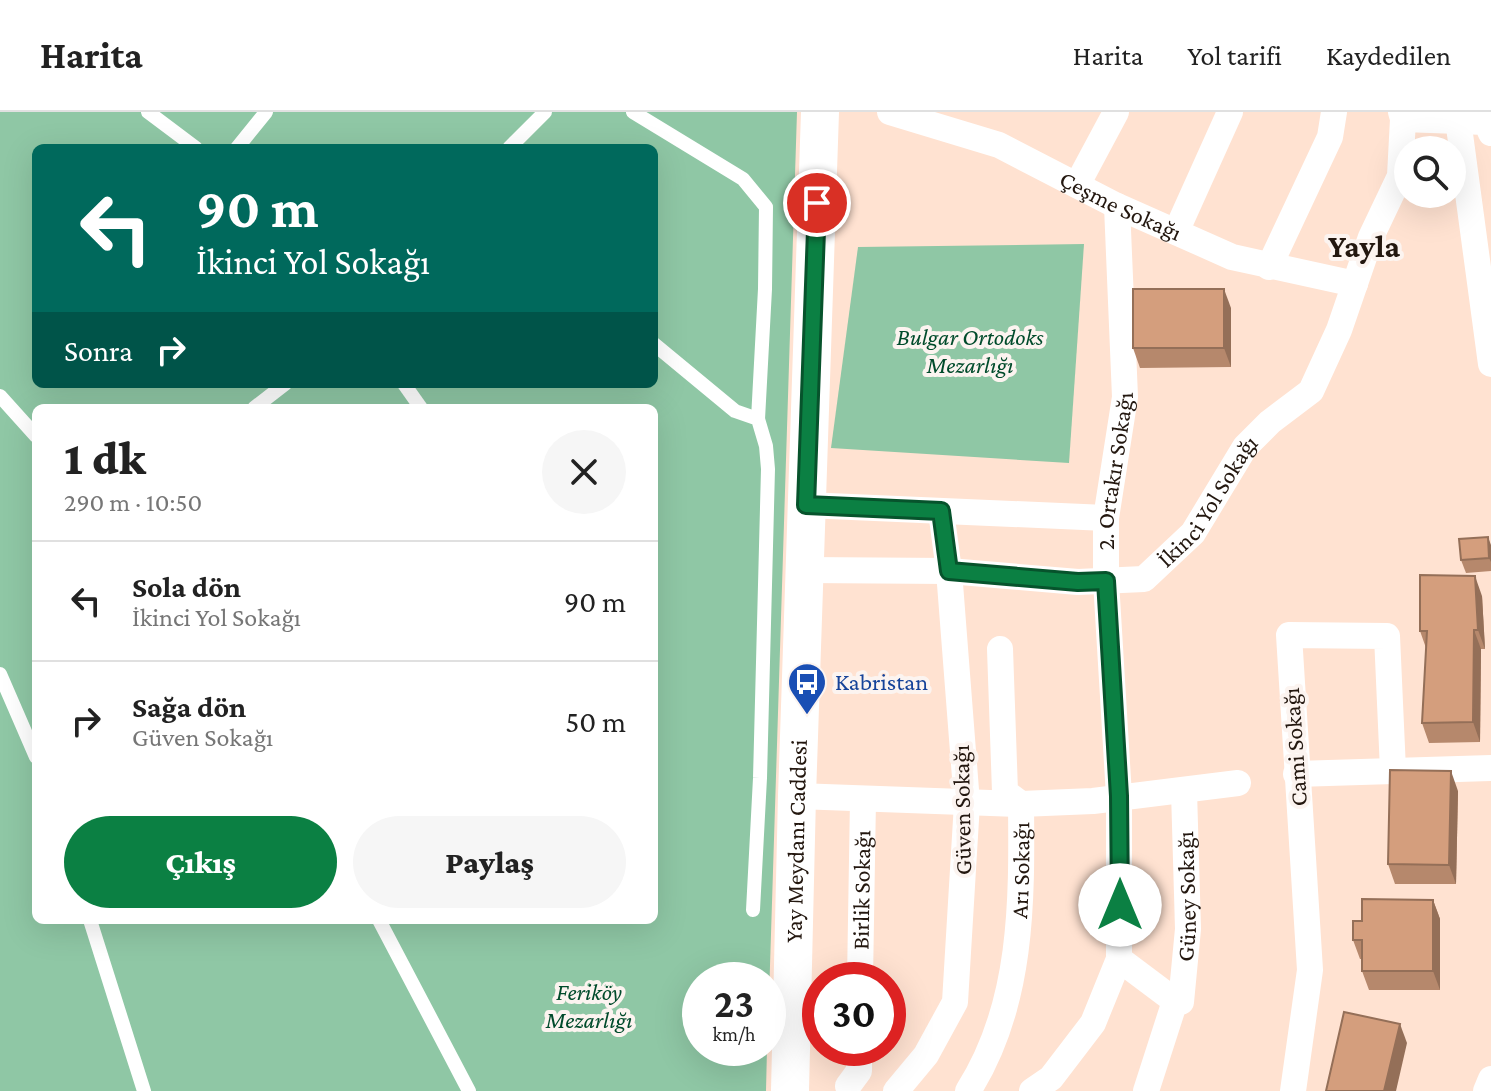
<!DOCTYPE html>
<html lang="tr">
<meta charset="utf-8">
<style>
:root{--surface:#fff;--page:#f6f6f6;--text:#222;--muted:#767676;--line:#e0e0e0;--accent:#0b8043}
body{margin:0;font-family:"Crimson Pro",serif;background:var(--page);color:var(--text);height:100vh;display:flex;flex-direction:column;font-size:30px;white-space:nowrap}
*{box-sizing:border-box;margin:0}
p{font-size:26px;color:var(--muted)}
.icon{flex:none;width:44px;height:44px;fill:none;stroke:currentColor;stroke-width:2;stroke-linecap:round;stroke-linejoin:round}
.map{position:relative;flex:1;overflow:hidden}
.panel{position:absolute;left:32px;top:292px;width:626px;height:520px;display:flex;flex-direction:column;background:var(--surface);border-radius:12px;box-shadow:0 8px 32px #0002}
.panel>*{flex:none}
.banner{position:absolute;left:32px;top:32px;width:626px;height:244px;border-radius:12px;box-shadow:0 8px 32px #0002;background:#00695c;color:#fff;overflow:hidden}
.buttons{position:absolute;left:1394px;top:24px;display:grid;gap:16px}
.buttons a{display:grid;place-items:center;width:72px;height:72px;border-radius:50%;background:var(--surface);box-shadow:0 8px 32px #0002;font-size:40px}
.speed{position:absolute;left:682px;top:850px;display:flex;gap:16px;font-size:40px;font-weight:700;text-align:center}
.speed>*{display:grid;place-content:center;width:104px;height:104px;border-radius:50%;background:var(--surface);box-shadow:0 8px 32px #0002;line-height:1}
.speed small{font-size:20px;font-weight:400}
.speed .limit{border:12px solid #d22;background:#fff;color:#111}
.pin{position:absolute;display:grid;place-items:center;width:68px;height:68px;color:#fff;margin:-34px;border:4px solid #fff;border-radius:50%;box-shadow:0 2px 8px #0007}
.me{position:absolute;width:88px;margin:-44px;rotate:0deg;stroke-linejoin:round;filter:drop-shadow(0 0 6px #0008)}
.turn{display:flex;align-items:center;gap:28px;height:168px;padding:0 32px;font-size:36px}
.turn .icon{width:104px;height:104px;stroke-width:2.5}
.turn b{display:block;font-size:56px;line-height:68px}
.then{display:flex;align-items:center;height:76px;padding:0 32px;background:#0003;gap:16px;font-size:30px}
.round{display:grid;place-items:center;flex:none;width:84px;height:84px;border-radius:42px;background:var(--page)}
.overview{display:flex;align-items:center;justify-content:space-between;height:136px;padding:0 32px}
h1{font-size:48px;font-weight:800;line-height:60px}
.action{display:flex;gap:16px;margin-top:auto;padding:16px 32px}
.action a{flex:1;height:92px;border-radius:48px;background:var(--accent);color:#fff;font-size:32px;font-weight:800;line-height:92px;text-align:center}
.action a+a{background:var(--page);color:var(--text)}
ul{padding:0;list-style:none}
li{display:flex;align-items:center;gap:24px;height:120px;padding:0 32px;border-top:2px solid var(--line)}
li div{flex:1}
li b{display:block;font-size:30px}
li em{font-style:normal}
header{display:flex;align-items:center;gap:48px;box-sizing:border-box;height:112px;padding:0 40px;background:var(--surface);border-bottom:2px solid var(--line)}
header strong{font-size:38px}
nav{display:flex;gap:44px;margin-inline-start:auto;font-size:28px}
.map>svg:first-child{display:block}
.green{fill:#8fc7a5;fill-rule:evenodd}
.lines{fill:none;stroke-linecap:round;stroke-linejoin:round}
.lane{stroke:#fff;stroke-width:14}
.street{stroke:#fff;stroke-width:26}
.secondary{stroke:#fff;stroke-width:38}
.wall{fill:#b6886c}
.shaded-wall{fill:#946f58}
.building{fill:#d49e7d;stroke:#946f58;stroke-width:2}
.route-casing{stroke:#07532c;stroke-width:20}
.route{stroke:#0b8043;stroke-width:14}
.labels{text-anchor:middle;stroke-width:8;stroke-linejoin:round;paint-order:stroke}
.street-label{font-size:24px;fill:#23170f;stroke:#fcf4f0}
.park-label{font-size:24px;font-style:italic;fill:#004b2b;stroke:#fcf4f0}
.transit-label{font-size:24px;fill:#164399;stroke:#fcf4f0;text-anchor:start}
.district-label{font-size:32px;font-weight:bold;fill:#23170f;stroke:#fcf4f0}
</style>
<header>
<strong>Harita</strong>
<nav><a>Harita</a><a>Yol tarifi</a><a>Kaydedilen</a></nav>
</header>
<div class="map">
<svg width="1491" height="979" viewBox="0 0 1491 979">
<rect width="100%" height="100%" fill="#ffe2d1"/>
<g class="green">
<path d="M 0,0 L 797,0 L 768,917 L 768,868 L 700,868 L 700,936 L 767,936 L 766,979 L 0,979 ZM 36,36 L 654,36 L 654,272 L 36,272 ZM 36,296 L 654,296 L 654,808 L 36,808 Z"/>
<polygon points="1084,132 1069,351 831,336 858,135"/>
</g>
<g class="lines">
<g class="lane">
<polyline points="148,0 196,36"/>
<polyline points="633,0 743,67 766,95 765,177 758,307"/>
<polyline points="237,36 266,0"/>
<polyline points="509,36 545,0"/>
<polyline points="654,232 735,299 758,307 766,334 768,357 760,666 753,798"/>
<polyline points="404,272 421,296"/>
<polyline points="0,284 36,324"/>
<polyline points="254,296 285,272"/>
<polyline points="0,562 36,645"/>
<polyline points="90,808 144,979"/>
<polyline points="379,808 469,979"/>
</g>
<g class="street">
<path id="s1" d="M 890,0 L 999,33 L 1117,94 L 1232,145 L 1355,172"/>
<polyline points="1457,0 1491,252"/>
<polyline points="1403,7 1486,10 1491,21"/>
<polyline points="1077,73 1116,0"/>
<polyline points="1176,120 1230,0"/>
<polyline points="1269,155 1330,25 1334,0"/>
<polyline points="806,393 1106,406"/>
<path id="s2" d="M 804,458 L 949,459 L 1078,470 L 1144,467 L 1193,421 L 1245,335 L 1270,310 L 1311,279 L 1339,218 L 1371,125 L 1400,64 L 1403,7 L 1401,0"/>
<polyline points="1296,662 1491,656"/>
<polyline points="797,684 1021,692 1093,689 1238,671"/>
<polyline points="1119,847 1175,889 1146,979"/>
<path id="s3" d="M 860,868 L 863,687"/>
<path id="s4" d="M 1181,890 L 1188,817 L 1184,679"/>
<polyline points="848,974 859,959 859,936"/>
<polyline points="896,979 926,943 955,890 967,691 949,459 941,399"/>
<path id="s5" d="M 968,979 C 1023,893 1022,789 1021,692 L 1005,680 L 1000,537"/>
<path id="s6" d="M 1032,979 L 1051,966 L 1093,911 L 1119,847 L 1119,684 L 1106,469 L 1106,406 L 1125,285 L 1117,94"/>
<polyline points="1293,979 1310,858 1289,523 1387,524 1393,658"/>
<polyline points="1486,979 1491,967"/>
</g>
<path class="secondary" id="s7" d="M 790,979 L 797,684 L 820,0"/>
</g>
<g class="wall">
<polygon points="1231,196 1231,255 1140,256 1133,236"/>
<polygon points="1491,433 1491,459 1466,461 1461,448"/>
<polygon points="1482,484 1485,537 1481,537 1480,630 1429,631 1422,611 1426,536 1420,519"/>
<polygon points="1458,679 1456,772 1395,772 1388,752"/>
<polygon points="1433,788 1440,807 1440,878 1369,878 1362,859 1362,847 1360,847 1353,828 1362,809"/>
</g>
<g class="shaded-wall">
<polygon points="1224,177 1231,196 1231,255 1224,236"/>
<polygon points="1488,425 1491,433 1491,450 1489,446"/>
<polygon points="1475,464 1482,484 1485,537 1478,518"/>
<polygon points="1474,518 1481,537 1480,630 1473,610"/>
<polygon points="1451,659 1458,679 1456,772 1449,753"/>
<polygon points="1433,788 1440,807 1440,878 1433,859"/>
<polygon points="1400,912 1407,931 1396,979 1384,979"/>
</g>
<g class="building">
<rect x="1133" y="177" width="91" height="59"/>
<polygon points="1488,425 1489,446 1461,448 1459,427"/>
<polygon points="1420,463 1475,464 1478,518 1474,518 1473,610 1422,611 1427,519 1420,519"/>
<polygon points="1390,658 1451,659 1449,753 1388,752"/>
<polygon points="1362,787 1433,788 1433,859 1362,859 1362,828 1353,828 1353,809 1362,809"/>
<polygon points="1344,900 1400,912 1384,979 1326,979"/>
</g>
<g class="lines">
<defs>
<polyline id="route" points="817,91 806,393 941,399 949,459 1078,470 1106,469 1119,684 1120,793"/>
</defs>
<use href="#route" class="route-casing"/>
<use href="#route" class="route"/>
</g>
<defs>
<symbol id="bus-pin" viewBox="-11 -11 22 30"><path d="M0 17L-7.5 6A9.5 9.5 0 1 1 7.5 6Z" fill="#1a4fb4" stroke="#fcf4f0"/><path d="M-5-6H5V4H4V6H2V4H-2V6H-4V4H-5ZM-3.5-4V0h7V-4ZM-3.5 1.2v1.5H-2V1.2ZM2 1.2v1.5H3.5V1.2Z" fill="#fff"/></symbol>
</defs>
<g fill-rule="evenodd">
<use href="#bus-pin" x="785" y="548" width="44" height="60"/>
</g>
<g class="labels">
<g class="street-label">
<text dy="8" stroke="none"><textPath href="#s1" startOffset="250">Çeşme Sokağı</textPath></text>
<text dy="8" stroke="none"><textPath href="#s6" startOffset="650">2. Ortakır Sokağı</textPath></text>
<text dy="8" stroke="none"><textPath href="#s2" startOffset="442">İkinci Yol Sokağı</textPath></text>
<text transform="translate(1295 635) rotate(-94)" y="8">Cami Sokağı</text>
<text transform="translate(962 698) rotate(-91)" y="8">Güven Sokağı</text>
<text dy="8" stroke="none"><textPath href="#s7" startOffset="250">Yay Meydanı Caddesi</textPath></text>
<text dy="8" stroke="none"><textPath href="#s5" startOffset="230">Arı Sokağı</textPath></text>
<text dy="8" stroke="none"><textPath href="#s3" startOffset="90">Birlik Sokağı</textPath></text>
<text dy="8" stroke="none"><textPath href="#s4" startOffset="106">Güney Sokağı</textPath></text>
</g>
<g class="park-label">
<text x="970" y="233">Bulgar Ortodoks<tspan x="970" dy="28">Mezarlığı</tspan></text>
<text x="589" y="888">Feriköy<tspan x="589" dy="28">Mezarlığı</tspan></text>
</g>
<g class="transit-label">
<text x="835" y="578">Kabristan</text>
</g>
<g class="district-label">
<text x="1364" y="145">Yayla</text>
</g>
</g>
</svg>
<div class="buttons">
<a><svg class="icon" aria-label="search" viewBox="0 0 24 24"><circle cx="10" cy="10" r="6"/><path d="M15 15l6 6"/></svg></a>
</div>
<div class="speed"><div>23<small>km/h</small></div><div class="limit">30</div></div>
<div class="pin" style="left:817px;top:91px;background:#d93025"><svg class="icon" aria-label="arrive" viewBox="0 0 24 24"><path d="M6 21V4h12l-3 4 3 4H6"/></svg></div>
<svg class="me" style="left:1120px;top:793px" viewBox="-20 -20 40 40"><circle r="19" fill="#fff"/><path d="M0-13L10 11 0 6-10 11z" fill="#0b8043"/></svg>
<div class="banner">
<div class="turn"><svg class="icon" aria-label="left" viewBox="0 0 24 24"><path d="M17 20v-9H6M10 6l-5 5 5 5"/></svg><div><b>90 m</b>İkinci Yol Sokağı</div></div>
<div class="then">Sonra<svg class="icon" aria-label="right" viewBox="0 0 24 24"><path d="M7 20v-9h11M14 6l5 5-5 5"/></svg></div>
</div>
<section class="panel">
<div class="overview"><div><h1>1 dk</h1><p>290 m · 10:50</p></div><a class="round"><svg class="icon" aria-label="close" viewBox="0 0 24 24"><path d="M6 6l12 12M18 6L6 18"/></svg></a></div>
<ul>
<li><svg class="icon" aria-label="left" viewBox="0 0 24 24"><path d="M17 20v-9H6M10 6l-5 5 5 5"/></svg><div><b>Sola dön</b><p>İkinci Yol Sokağı</p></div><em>90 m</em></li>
<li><svg class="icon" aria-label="right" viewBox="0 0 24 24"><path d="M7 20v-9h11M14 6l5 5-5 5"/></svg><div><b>Sağa dön</b><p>Güven Sokağı</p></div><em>50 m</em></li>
</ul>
<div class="action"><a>Çıkış</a><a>Paylaş</a></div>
</section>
</div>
